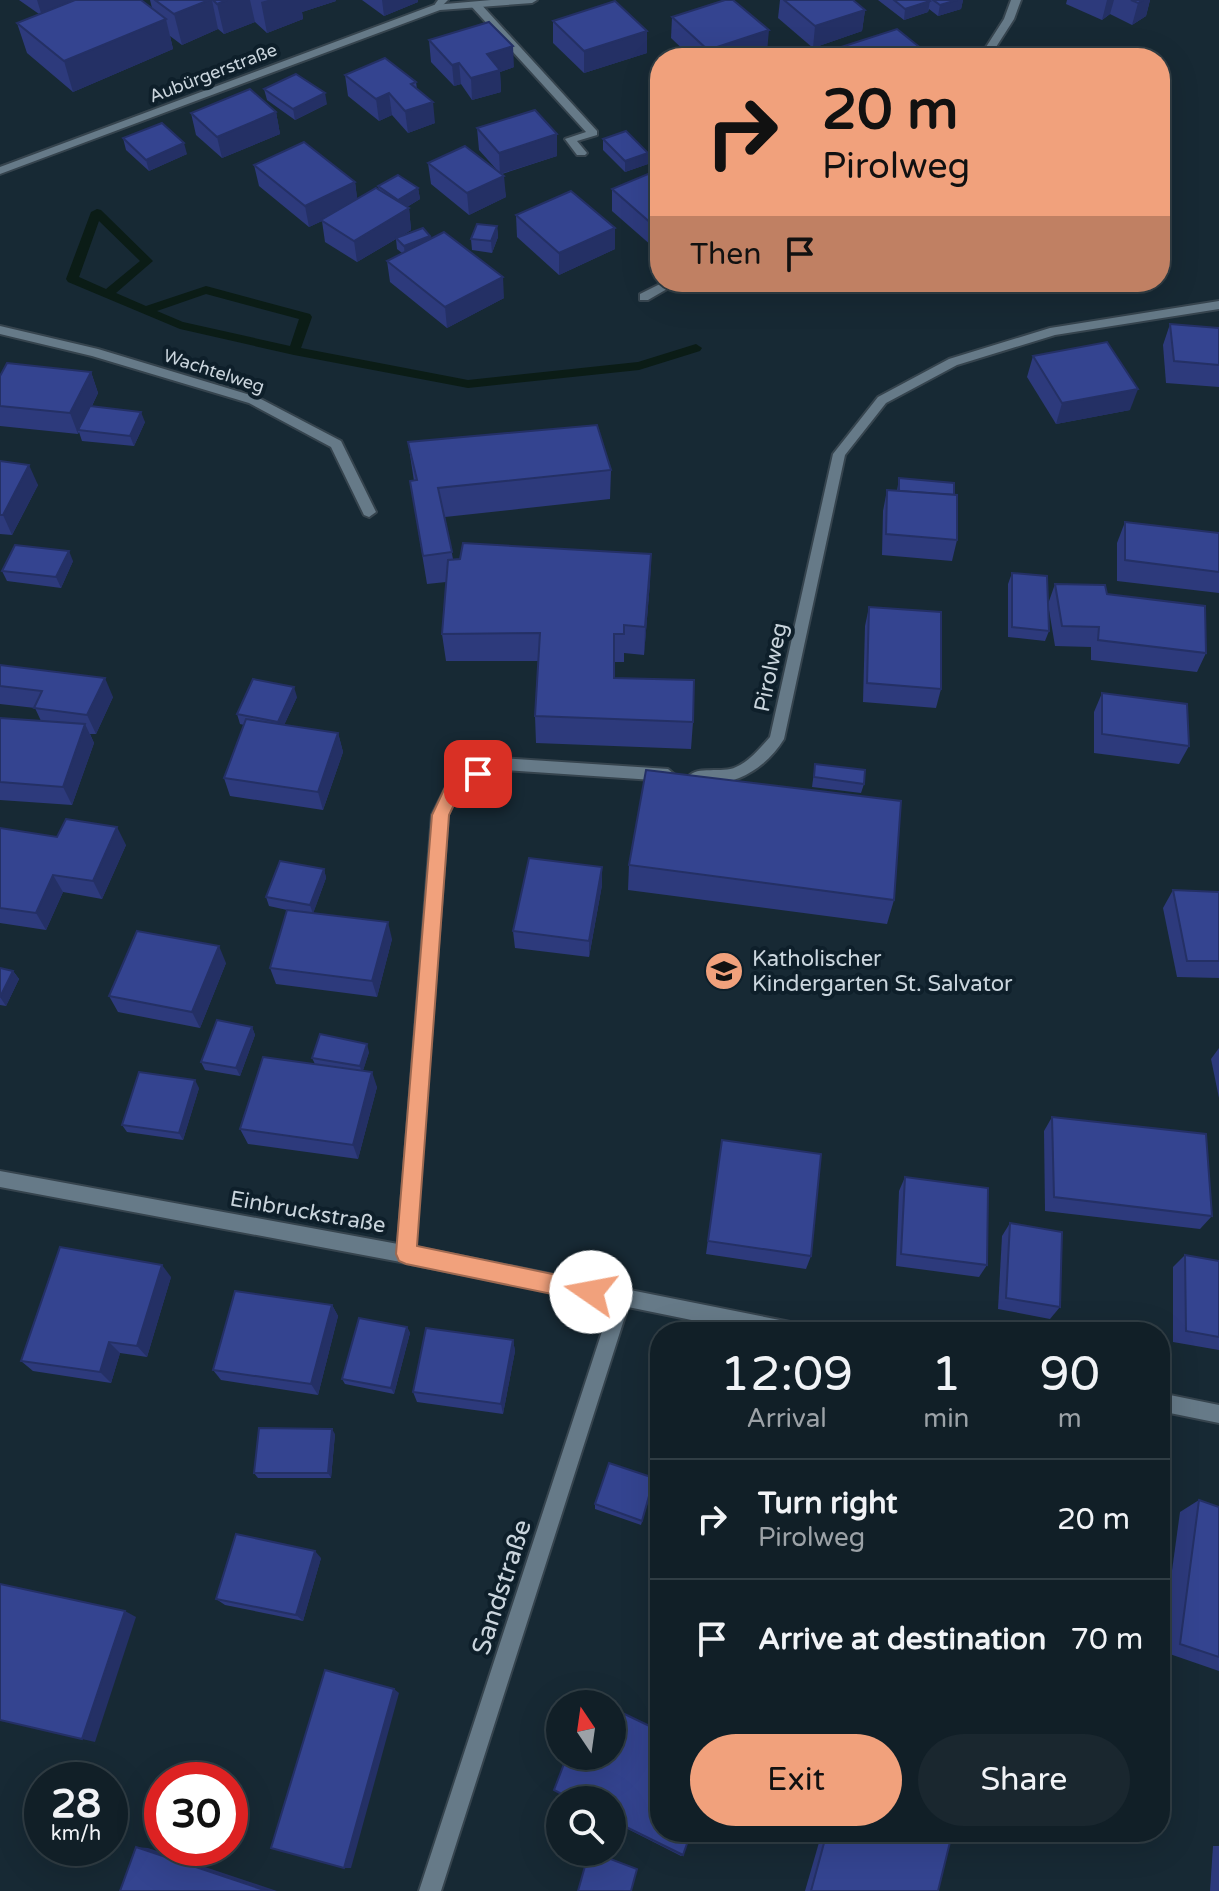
<!DOCTYPE html>
<meta charset="utf-8">
<style>
:root{--surface:#111f27;--page:#1a272f;--text:#f1f3f6;--muted:#9ca2a7;--line:#303d44;--accent:#f1a17c}
body{margin:0;font-family:"Varela Round",sans-serif;background:var(--page);color:var(--text);height:100vh;display:flex;flex-direction:column;font-size:30px;white-space:nowrap}
*{box-sizing:border-box;margin:0}
p{font-size:26px;color:var(--muted)}
.icon{flex:none;width:44px;height:44px;fill:none;stroke:currentColor;stroke-width:2;stroke-linecap:round;stroke-linejoin:round}
.map{position:relative;flex:1;overflow:hidden}
.side{position:absolute;left:650px;top:1322px;width:520px;height:520px;display:flex;flex-direction:column;background:var(--surface);border-radius:32px;box-shadow:0 8px 32px #0002,0 0 0 2px var(--line)}
.side>*{flex:none}
.guide{position:absolute;left:650px;top:48px;width:520px;height:244px;border-radius:32px;box-shadow:0 8px 32px #0002,0 0 0 2px var(--line);background:#f1a17c;color:#111;overflow:hidden}
.needle{width:52px;rotate:347deg}
.controls{position:absolute;left:546px;top:1690px;display:grid;gap:16px}
.controls a{display:grid;place-items:center;width:80px;height:80px;border-radius:50%;background:var(--surface);box-shadow:0 8px 32px #0002,0 0 0 2px var(--line);font-size:40px}
.speed{position:absolute;left:24px;top:1762px;display:flex;gap:16px;font-size:40px;font-weight:700;text-align:center}
.speed>*{display:grid;place-content:center;width:104px;height:104px;border-radius:50%;background:var(--surface);box-shadow:0 8px 32px #0002,0 0 0 2px var(--line);line-height:1}
.speed small{font-size:20px;font-weight:400}
.speed .limit{border:12px solid #d22;background:#fff;color:#111}
.pin{position:absolute;display:grid;place-items:center;width:68px;height:68px;color:#fff;margin:-34px;border-radius:16px;box-shadow:0 4px 12px #0006}
.me{position:absolute;width:88px;margin:-44px;rotate:282deg;stroke-linejoin:round;filter:drop-shadow(0 0 6px #0008)}
.turn{display:flex;align-items:center;gap:28px;height:168px;padding:0 40px;font-size:36px}
.turn .icon{width:104px;height:104px;stroke-width:2.5}
.turn b{display:block;font-size:56px;line-height:68px}
.then{display:flex;align-items:center;height:76px;padding:0 40px;background:#0003;gap:16px;font-size:30px}
.eta{display:flex;justify-content:space-evenly;align-items:center;height:136px;text-align:center}
.eta b{font-size:48px;font-weight:600;line-height:56px}
.action{display:flex;gap:16px;margin-top:auto;padding:16px 40px}
.action a{flex:1;height:92px;border-radius:48px;background:var(--accent);color:#111;font-size:32px;font-weight:600;line-height:92px;text-align:center}
.action a+a{background:var(--page);color:var(--text)}
ul{padding:0;list-style:none}
li{display:flex;align-items:center;gap:24px;height:120px;padding:0 40px;border-top:2px solid var(--line)}
li div{flex:1}
li b{display:block;font-size:30px}
li em{font-style:normal}
.map>svg:first-child{display:block}
.lines{fill:none;stroke-linecap:round;stroke-linejoin:round}
.stream{fill:#0b1c16;fill-rule:evenodd}
.lane-casing{stroke:#36444e;stroke-width:4}
.street-casing{stroke:#36444e;stroke-width:4}
.lane{fill:#667a88;fill-rule:evenodd}
.street{fill:#667a88;fill-rule:evenodd}
.wall{fill:#2d3a7c}
.shaded-wall{fill:#243065}
.building{fill:#344490;stroke:#243065;stroke-width:2}
.route{fill:#f1a17c;stroke:#9d6951;stroke-width:2}
.labels{text-anchor:middle;stroke-width:8;stroke-linejoin:round;paint-order:stroke}
.far-street-label{font-size:18px;fill:#cad5dd;stroke:#0e1f2a}
.street-label{font-size:22px;fill:#cad5dd;stroke:#0e1f2a}
.poi-label{font-size:22px;fill:#cad5dd;stroke:#0e1f2a;text-anchor:start}
.near-street-label{font-size:26px;fill:#cad5dd;stroke:#0e1f2a}
</style>
<div class="map">
<svg width="1219" height="1891" viewBox="0 0 1219 1891">
<rect width="100%" height="100%" fill="#172934"/>
<g class="lines">
<path class="stream" d="M 97,209 L 101,210 L 153,261 L 116,293 L 146,306 L 206,286 L 310,314 L 312,317 L 301,348 L 468,380 L 638,362 L 696,344 L 702,348 L 700,351 L 639,370 L 468,388 L 294,355 L 180,329 L 68,282 L 66,279 L 91,212 ZM 99,221 L 140,261 L 106,289 L 79,277 ZM 206,294 L 299,319 L 290,346 L 183,322 L 157,311 Z"/>
<defs>
<g id="lane">
<polygon points="438,0 448,0 438,10 433,7"/>
<polygon points="471,2 479,2 597,131 597,135 577,141 587,153 585,155 577,155 565,139 586,132 471,6"/>
<polygon points="0,326 98,349 257,397 341,441 376,512 369,517 364,515 331,447 249,403 92,356 0,334"/>
</g>
<g id="street">
<polygon points="491,0 537,0 532,3 440,10 0,174 0,167 434,5"/>
<polygon points="1011,0 1021,0 1014,19 989,58 979,58 1004,19"/>
<polygon points="664,282 679,282 648,300 640,300 640,294"/>
<path d="M 1219,301 L 1219,309 L 1055,335 L 957,365 L 886,403 L 845,455 L 784,739 C 764,771 728,792 690,781 L 688,777 C 697,765 722,774 736,767 C 750,761 760,748 770,737 L 833,454 L 878,397 L 949,359 L 1050,328 Z"/>
<polygon points="502,758 668,769 675,775 668,781 503,770 461,787 448,815 415,1247 795,1323 802,1326 804,1332 750,1332 628,1307 441,1891 419,1891 611,1304 406,1263 0,1187 0,1171 398,1244 432,815 450,779"/>
<polygon points="1160,1393 1219,1405 1219,1423 1160,1411"/>
</g>
</defs>
<use href="#lane" class="lane-casing"/>
<use href="#street" class="street-casing"/>
<use href="#lane" class="lane"/>
<use href="#street" class="street"/>
</g>
<g class="wall">
<polygon points="19,0 141,0 152,8 150,0 336,0 336,1 302,12 303,19 267,33 255,22 224,34 218,29 182,45 170,36 173,49 73,92 27,53 17,23 39,14"/>
<polygon points="362,0 418,0 418,2 384,16"/>
<polygon points="780,0 853,0 865,10 862,31 813,48 778,18"/>
<polygon points="878,0 963,0 961,9 938,16 929,9 928,12 904,20"/>
<polygon points="1067,0 1150,0 1146,16 1132,25 1110,14 1102,20 1066,4"/>
<polygon points="672,17 767,52 749,58 692,58 671,38"/>
<polygon points="553,21 647,31 647,53 584,73 553,43"/>
<polygon points="429,40 514,67 500,72 501,92 472,100 461,84 454,86 431,62"/>
<polygon points="832,50 933,58 831,58"/>
<polygon points="345,75 416,82 417,89 435,123 408,133 392,115 379,121 348,96"/>
<polygon points="264,89 327,104 295,120 267,100"/>
<polygon points="276,112 280,134 222,158 196,135 191,113"/>
<polygon points="477,128 557,156 502,174 506,197 469,215 431,184 428,163 496,169 479,150"/>
<polygon points="123,138 187,154 149,171 126,150"/>
<polygon points="603,139 648,164 625,172 603,150"/>
<polygon points="254,165 355,182 357,199 379,190 378,186 418,188 420,199 407,207 409,208 411,230 401,236 430,236 431,239 504,298 447,328 390,282 387,261 402,253 397,249 396,239 357,262 325,242 322,221 309,227 259,186"/>
<polygon points="660,169 660,253 612,211 612,189"/>
<polygon points="516,215 615,228 615,249 559,275 517,237"/>
<polygon points="497,226 498,237 492,253 472,250 471,239"/>
<polygon points="1170,324 1219,328 1219,387 1166,383 1163,345"/>
<polygon points="1033,356 1130,410 1056,424 1027,377"/>
<polygon points="91,372 98,393 92,406 145,422 134,446 82,441 79,432 78,434 0,426 0,376"/>
<polygon points="408,442 611,470 610,499 445,517 453,559 651,554 650,582 644,655 624,653 624,662 614,662 614,678 693,722 691,749 536,743 535,716 538,661 446,661 442,634 446,582 427,584 410,481 414,481"/>
<polygon points="0,461 38,485 12,535 0,534"/>
<polygon points="899,478 954,495 957,540 952,561 882,555 883,511 887,490 897,491"/>
<polygon points="1125,522 1219,533 1219,593 1117,581 1117,543"/>
<polygon points="73,561 61,588 7,581 2,571"/>
<polygon points="1012,573 1049,631 1045,641 1008,637 1008,584"/>
<polygon points="1055,584 1107,594 1206,653 1197,672 1091,660 1091,647 1055,646 1048,604"/>
<polygon points="869,607 941,689 936,708 863,702 865,626"/>
<polygon points="0,665 113,697 96,734 90,734 94,743 72,805 0,800 0,718 41,721 35,708 0,704"/>
<polygon points="1102,693 1189,746 1179,764 1094,753 1094,712"/>
<polygon points="297,697 284,725 338,733 343,752 323,810 230,796 224,778 244,725 240,724 237,714"/>
<polygon points="815,764 864,784 861,793 812,787"/>
<polygon points="0,828 57,837 126,845 102,899 63,892 46,930 0,923"/>
<polygon points="629,865 894,900 887,924 628,890"/>
<polygon points="324,869 326,878 313,913 392,939 377,997 276,984 270,968 287,910 269,906 266,897"/>
<polygon points="602,885 589,957 515,948 513,931"/>
<polygon points="1173,890 1219,892 1219,978 1177,977 1163,908"/>
<polygon points="226,963 200,1028 118,1012 109,996"/>
<polygon points="0,968 13,971 19,979 6,1006 0,1005"/>
<polygon points="252,1027 255,1035 240,1076 205,1070 201,1062"/>
<polygon points="1219,1048 1219,1098 1211,1059"/>
<polygon points="369,1052 363,1070 377,1087 358,1159 248,1144 240,1129 315,1064 312,1058"/>
<polygon points="199,1088 183,1140 127,1132 122,1125"/>
<polygon points="1052,1117 1212,1216 1200,1229 1045,1211 1044,1131"/>
<polygon points="722,1140 811,1256 806,1269 706,1254"/>
<polygon points="905,1177 987,1265 979,1277 896,1266 899,1191"/>
<polygon points="1010,1223 1060,1307 1050,1319 998,1309 1002,1236"/>
<polygon points="1185,1255 1219,1261 1219,1350 1173,1342 1173,1267"/>
<polygon points="171,1277 147,1357 120,1353 111,1383 33,1371 21,1361"/>
<polygon points="332,1305 338,1316 318,1395 221,1380 213,1370"/>
<polygon points="407,1327 410,1333 394,1394 345,1384 342,1379"/>
<polygon points="513,1340 515,1351 503,1414 417,1402 413,1392"/>
<polygon points="335,1434 331,1478 258,1478 254,1473"/>
<polygon points="654,1482 641,1525 595,1509 595,1504"/>
<polygon points="1199,1500 1219,1507 1219,1671 1161,1651 1180,1512"/>
<polygon points="321,1558 303,1621 225,1605 216,1599"/>
<polygon points="612,1708 660,1731 660,1832 691,1832 683,1855 681,1856 612,1821 612,1800 571,1800 554,1790 567,1756 612,1756"/>
<polygon points="822,1832 928,1832 938,1891 805,1891"/>
<polygon points="1213,1846 1219,1846 1219,1891 1210,1891"/>
</g>
<g class="shaded-wall">
<polygon points="37,0 79,0 42,16"/>
<polygon points="201,0 212,0 218,29 182,45 174,14"/>
<polygon points="213,0 250,0 255,22 224,34 217,4"/>
<polygon points="268,0 336,0 336,1 302,12 303,19 267,33 261,2"/>
<polygon points="382,0 418,0 418,2 384,16"/>
<polygon points="957,0 963,0 961,9 938,16 940,5"/>
<polygon points="1107,0 1114,0 1110,14 1102,20"/>
<polygon points="1143,0 1150,0 1146,16 1132,25 1138,3"/>
<polygon points="930,1 928,12 904,20 905,9"/>
<polygon points="865,10 862,31 813,48 815,26"/>
<polygon points="166,19 173,49 73,92 64,61"/>
<polygon points="769,30 767,52 749,58 708,58 708,50"/>
<polygon points="647,31 647,53 584,73 584,51"/>
<polygon points="513,46 514,67 500,72 501,92 472,100 471,78 487,54"/>
<polygon points="459,63 461,84 454,86 452,65"/>
<polygon points="325,93 327,104 295,120 293,109"/>
<polygon points="389,93 392,115 379,121 376,99"/>
<polygon points="433,102 435,123 408,133 405,111"/>
<polygon points="276,112 280,134 222,158 217,137"/>
<polygon points="557,134 557,156 500,174 499,153"/>
<polygon points="184,143 187,154 149,171 146,160"/>
<polygon points="648,153 648,164 625,172 625,161"/>
<polygon points="504,176 506,197 469,215 467,193"/>
<polygon points="355,182 358,204 309,227 305,206"/>
<polygon points="418,188 420,199 400,211 398,200"/>
<polygon points="409,208 411,230 357,262 354,241"/>
<polygon points="497,226 498,237 492,253 491,241"/>
<polygon points="615,228 615,249 559,275 559,253"/>
<polygon points="430,236 432,247 405,257 404,246"/>
<polygon points="503,277 504,298 447,328 445,307"/>
<polygon points="91,372 98,393 80,430 78,430 78,434 70,413"/>
<polygon points="1138,389 1130,410 1056,424 1062,403"/>
<polygon points="141,412 145,422 134,446 130,436"/>
<polygon points="29,465 38,485 12,535 3,515"/>
<polygon points="69,551 73,561 61,588 56,577"/>
<polygon points="651,554 650,582 644,655 645,627"/>
<polygon points="105,678 113,697 96,734 87,715"/>
<polygon points="294,687 297,697 281,732 278,722"/>
<polygon points="85,724 94,743 72,805 63,787"/>
<polygon points="338,733 343,752 323,810 318,792"/>
<polygon points="117,827 126,845 102,899 93,881"/>
<polygon points="602,867 602,885 589,957 589,941"/>
<polygon points="324,869 326,878 313,914 310,905"/>
<polygon points="53,875 63,892 46,930 36,913"/>
<polygon points="388,922 392,939 377,997 372,981"/>
<polygon points="219,946 226,963 200,1028 192,1012"/>
<polygon points="13,971 19,979 6,1006 0,997"/>
<polygon points="252,1027 255,1035 240,1076 236,1068"/>
<polygon points="367,1044 369,1052 362,1074 360,1066"/>
<polygon points="372,1072 377,1087 358,1159 353,1145"/>
<polygon points="195,1080 199,1088 183,1140 179,1133"/>
<polygon points="162,1265 171,1277 147,1357 137,1346"/>
<polygon points="332,1305 338,1316 318,1395 311,1384"/>
<polygon points="407,1327 410,1333 394,1394 391,1388"/>
<polygon points="513,1340 515,1351 503,1414 501,1404"/>
<polygon points="109,1342 120,1353 111,1383 100,1372"/>
<polygon points="332,1429 335,1434 331,1478 328,1473"/>
<polygon points="315,1551 321,1558 303,1621 296,1615"/>
<polygon points="125,1611 136,1617 95,1742 82,1739"/>
<polygon points="394,1689 399,1693 351,1868 344,1868"/>
<polygon points="136,1847 148,1848 277,1891 267,1891"/>
</g>
<g class="building">
<polygon points="75,0 141,0 166,19 64,61 17,23"/>
<polygon points="155,0 209,0 174,14"/>
<polygon points="213,0 227,0 217,4"/>
<polygon points="725,0 733,0 769,30 708,50 672,17"/>
<polygon points="784,0 853,0 865,10 815,26"/>
<polygon points="894,0 929,0 930,1 905,9"/>
<polygon points="933,0 957,0 940,5"/>
<polygon points="1131,0 1143,0 1138,3"/>
<polygon points="615,1 647,31 584,51 553,21"/>
<polygon points="489,22 513,46 487,54 500,70 471,78 459,63 452,65 429,40"/>
<polygon points="897,29 933,58 841,58 832,50"/>
<polygon points="385,58 416,82 411,84 433,102 405,111 389,93 376,99 345,75"/>
<polygon points="296,74 325,93 293,109 264,89"/>
<polygon points="250,89 276,112 217,137 191,113"/>
<polygon points="535,110 557,134 499,153 477,128"/>
<polygon points="162,123 184,143 146,160 123,138"/>
<polygon points="626,131 648,153 625,161 603,139"/>
<polygon points="304,142 355,182 305,206 254,165"/>
<polygon points="465,146 504,176 467,193 428,163"/>
<polygon points="660,169 660,231 612,189"/>
<polygon points="398,175 418,188 398,200 378,186"/>
<polygon points="376,188 409,208 354,241 321,220"/>
<polygon points="571,191 615,228 559,253 516,215"/>
<polygon points="477,224 497,226 491,241 471,239"/>
<polygon points="423,228 430,236 404,246 396,238"/>
<polygon points="444,232 503,277 445,307 387,261"/>
<polygon points="1170,324 1219,328 1219,365 1174,361"/>
<polygon points="1107,342 1138,389 1062,403 1033,356"/>
<polygon points="7,363 91,372 70,413 0,406 0,376"/>
<polygon points="90,406 141,412 130,436 78,430"/>
<polygon points="597,425 611,470 438,488 452,552 423,556 410,481 417,480 408,442"/>
<polygon points="0,461 29,465 3,515 0,515"/>
<polygon points="899,478 954,483 954,495 899,491"/>
<polygon points="887,490 957,495 957,540 886,534"/>
<polygon points="1125,522 1219,533 1219,572 1125,560"/>
<polygon points="463,543 651,554 645,627 624,625 624,634 614,634 614,678 694,680 693,722 535,716 540,633 442,634 448,560 460,559"/>
<polygon points="15,545 69,551 56,577 2,571"/>
<polygon points="1012,573 1047,576 1049,631 1012,627"/>
<polygon points="1055,584 1105,585 1107,594 1205,606 1206,653 1098,640 1099,627 1062,626"/>
<polygon points="869,607 941,612 941,689 867,683"/>
<polygon points="0,665 105,678 87,715 34,708 42,691 0,686"/>
<polygon points="253,679 294,687 278,722 237,714"/>
<polygon points="1102,693 1187,704 1189,746 1102,734"/>
<polygon points="0,718 85,724 63,787 0,782"/>
<polygon points="246,719 338,733 318,792 224,778"/>
<polygon points="815,764 865,770 864,784 814,777"/>
<polygon points="646,770 901,801 894,900 629,865"/>
<polygon points="66,819 117,827 93,881 53,875 36,913 0,908 0,828 57,837"/>
<polygon points="529,858 602,867 589,941 513,931"/>
<polygon points="280,861 324,869 310,905 266,897"/>
<polygon points="1173,890 1219,892 1219,961 1187,961"/>
<polygon points="287,910 388,922 372,981 270,968"/>
<polygon points="137,931 219,946 192,1012 109,996"/>
<polygon points="0,968 13,971 0,997"/>
<polygon points="217,1020 252,1027 236,1068 201,1062"/>
<polygon points="320,1034 367,1044 360,1066 312,1058"/>
<polygon points="263,1057 372,1072 353,1145 240,1129"/>
<polygon points="139,1072 195,1080 179,1133 122,1125"/>
<polygon points="1052,1117 1206,1134 1212,1216 1054,1197"/>
<polygon points="722,1140 821,1154 811,1256 708,1241"/>
<polygon points="905,1177 988,1188 987,1265 901,1254"/>
<polygon points="1010,1223 1062,1232 1060,1307 1006,1298"/>
<polygon points="60,1247 162,1265 137,1346 109,1342 100,1372 21,1361"/>
<polygon points="1185,1255 1219,1261 1219,1337 1186,1331"/>
<polygon points="235,1291 332,1305 311,1384 213,1370"/>
<polygon points="359,1318 407,1327 391,1388 342,1379"/>
<polygon points="426,1328 513,1340 501,1404 413,1392"/>
<polygon points="259,1428 332,1429 328,1473 254,1473"/>
<polygon points="609,1463 654,1478 642,1521 595,1504"/>
<polygon points="1199,1500 1219,1507 1219,1657 1180,1644"/>
<polygon points="236,1534 315,1551 296,1615 216,1599"/>
<polygon points="0,1584 125,1611 82,1739 0,1720"/>
<polygon points="325,1670 394,1689 344,1868 271,1848"/>
<polygon points="591,1698 603,1704 588,1704"/>
<polygon points="612,1708 660,1731 660,1832 691,1832 683,1855 612,1820 612,1800 573,1800 554,1790 567,1756 612,1756"/>
<polygon points="827,1832 928,1832 950,1842 938,1891 811,1891"/>
<polygon points="136,1847 267,1891 120,1891"/>
<polygon points="589,1852 592,1852 637,1869 631,1891 578,1891"/>
</g>
<polygon class="route" points="478,767 484,769 487,774 484,779 462,788 449,815 417,1246 591,1282 598,1285 601,1292 598,1300 591,1302 406,1264 399,1261 396,1254 432,815 449,779"/>
<defs>
<symbol id="school-disc" viewBox="-11 -11 22 22"><circle r="9.5" fill="#f1a17c" stroke="#0e1f2a"/><path d="M0-5L7-2L0 1L-7-2ZM-4 1L0 2.5L4 1V4Q0 6-4 4Z" fill="#111"/></symbol>
</defs>
<g fill-rule="evenodd">
<use href="#school-disc" x="702" y="949" width="44" height="44"/>
</g>
<g class="labels">
<g class="far-street-label">
<text transform="translate(213 73) rotate(-21)" y="6">Aubürgerstraße</text>
<text transform="translate(214 371) rotate(18)" y="6">Wachtelweg</text>
</g>
<g class="street-label">
<text transform="translate(770 667) rotate(-78)" y="8">Pirolweg</text>
<text transform="translate(308 1211) rotate(10)" y="8">Einbruckstraße</text>
</g>
<g class="poi-label">
<text x="752" y="966">Katholischer<tspan x="752" dy="25">Kindergarten St. Salvator</tspan></text>
</g>
<g class="near-street-label">
<text transform="translate(501 1587) rotate(-72)" y="9">Sandstraße</text>
</g>
</g>
</svg>
<div class="controls">
<a><svg class="needle" viewBox="-14 -14 28 28"><path d="M0-13l5 13h-10z" fill="#e53935"/><path d="M0 13l5-13h-10z" fill="#9ca2a7"/></svg></a>
<a><svg class="icon" aria-label="search" viewBox="0 0 24 24"><circle cx="10" cy="10" r="6"/><path d="M15 15l6 6"/></svg></a>
</div>
<div class="speed"><div>28<small>km/h</small></div><div class="limit">30</div></div>
<div class="pin" style="left:478px;top:774px;background:#d93025"><svg class="icon" aria-label="arrive" viewBox="0 0 24 24"><path d="M6 21V4h12l-3 4 3 4H6"/></svg></div>
<svg class="me" style="left:591px;top:1292px" viewBox="-20 -20 40 40"><circle r="19" fill="#fff"/><path d="M0-13L10 11 0 6-10 11z" fill="#f1a17c"/></svg>
<div class="guide">
<div class="turn"><svg class="icon" aria-label="right" viewBox="0 0 24 24"><path d="M7 20v-9h11M14 6l5 5-5 5"/></svg><div><b>20 m</b>Pirolweg</div></div>
<div class="then">Then<svg class="icon" aria-label="arrive" viewBox="0 0 24 24"><path d="M6 21V4h12l-3 4 3 4H6"/></svg></div>
</div>
<section class="side">
<div class="eta">
<div><b>12:09</b><p>Arrival</p></div>
<div><b>1</b><p>min</p></div>
<div><b>90</b><p>m</p></div>
</div>
<ul>
<li><svg class="icon" aria-label="right" viewBox="0 0 24 24"><path d="M7 20v-9h11M14 6l5 5-5 5"/></svg><div><b>Turn right</b><p>Pirolweg</p></div><em>20 m</em></li>
<li><svg class="icon" aria-label="arrive" viewBox="0 0 24 24"><path d="M6 21V4h12l-3 4 3 4H6"/></svg><div><b>Arrive at destination</b></div><em>70 m</em></li>
</ul>
<div class="action"><a>Exit</a><a>Share</a></div>
</section>
</div>
